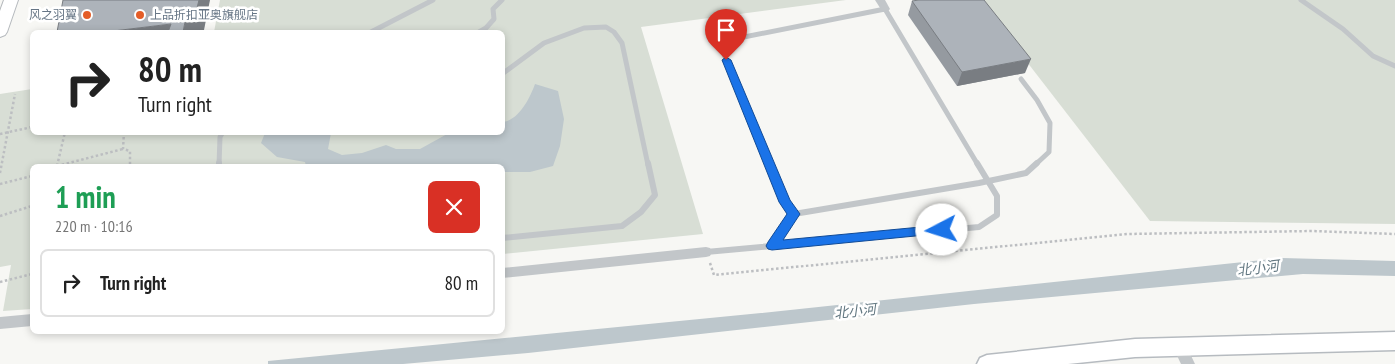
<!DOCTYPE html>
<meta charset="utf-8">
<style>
:root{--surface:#fff;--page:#f6f6f6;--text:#222;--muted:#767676;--line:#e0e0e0}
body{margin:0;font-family:"PT Sans Narrow","Noto Sans SC",sans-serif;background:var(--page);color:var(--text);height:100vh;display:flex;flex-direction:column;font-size:19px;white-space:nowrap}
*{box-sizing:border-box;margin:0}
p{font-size:16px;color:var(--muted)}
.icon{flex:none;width:28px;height:28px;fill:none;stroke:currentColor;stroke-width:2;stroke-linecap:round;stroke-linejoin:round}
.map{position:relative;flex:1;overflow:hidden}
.drawer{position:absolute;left:30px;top:164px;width:475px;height:170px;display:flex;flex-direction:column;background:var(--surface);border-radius:8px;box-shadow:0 2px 8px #0003}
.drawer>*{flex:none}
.top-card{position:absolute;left:30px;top:30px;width:475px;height:105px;border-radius:8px;box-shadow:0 2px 8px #0003;background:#fff;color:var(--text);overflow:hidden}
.pin{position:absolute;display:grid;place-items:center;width:42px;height:42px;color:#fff;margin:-51px -21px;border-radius:50% 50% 50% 0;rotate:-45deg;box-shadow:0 0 5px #0007}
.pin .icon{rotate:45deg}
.me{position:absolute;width:55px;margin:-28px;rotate:265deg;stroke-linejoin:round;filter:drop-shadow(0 0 4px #0008)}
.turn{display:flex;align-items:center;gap:18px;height:105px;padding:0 25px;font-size:22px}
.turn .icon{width:65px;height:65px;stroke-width:2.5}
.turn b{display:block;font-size:35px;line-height:42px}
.round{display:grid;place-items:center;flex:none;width:52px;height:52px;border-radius:8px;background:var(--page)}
.summary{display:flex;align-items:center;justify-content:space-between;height:85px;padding:0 25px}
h1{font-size:30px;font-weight:600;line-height:38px;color:#1e9e55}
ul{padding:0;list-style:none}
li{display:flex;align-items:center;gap:15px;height:68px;margin:0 10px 8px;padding:0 15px;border:2px solid var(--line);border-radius:8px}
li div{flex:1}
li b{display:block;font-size:19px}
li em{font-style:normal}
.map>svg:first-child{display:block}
.green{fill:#d8ded5}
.water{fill:#bdc7cc}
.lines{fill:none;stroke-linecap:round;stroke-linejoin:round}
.secondary-casing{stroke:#b6bbc0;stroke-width:3}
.primary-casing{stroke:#b5b9bd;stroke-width:2}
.path{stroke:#bcbec1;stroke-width:2.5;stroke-dasharray:2.5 2.5;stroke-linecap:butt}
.lane-far1{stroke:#c2c6c9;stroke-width:5}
.lane{stroke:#c2c6c9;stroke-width:6}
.street{fill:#c2c6c9;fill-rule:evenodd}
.secondary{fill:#fff;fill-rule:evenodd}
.primary{fill:#fff;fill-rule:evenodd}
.lane-bridge-far1{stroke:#c2c6c9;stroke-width:5}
.lane-bridge{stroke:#c2c6c9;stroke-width:6}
.wall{fill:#959aa0}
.shaded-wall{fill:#797d82}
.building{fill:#adb3ba;stroke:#797d82}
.route{fill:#1a73e8;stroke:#114b97}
.poi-dot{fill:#e45d27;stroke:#fff;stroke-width:2}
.labels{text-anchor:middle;stroke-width:5;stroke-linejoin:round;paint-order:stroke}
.poi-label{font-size:12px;fill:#667585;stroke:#fff;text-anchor:end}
.water-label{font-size:14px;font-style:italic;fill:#627781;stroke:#fff}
</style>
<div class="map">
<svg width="1395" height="364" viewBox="0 0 1395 364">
<rect width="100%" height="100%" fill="#f7f7f4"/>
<g class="green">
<polygon points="220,0 846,0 641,27 703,234 503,254 502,166 32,166 32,309 3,311 11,265 0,267 0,94 32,89 32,132 502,132 502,32 214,32"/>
<polygon points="979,0 1395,0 1395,224 1150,221"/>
</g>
<g class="water">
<path d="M 535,84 L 558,91 L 564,119 L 560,146 L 553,166 L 530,172 L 503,172 L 502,166 L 306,166 L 305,162 L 277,157 L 261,143 L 265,133 L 331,133 L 328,149 L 342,155 L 362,153 L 386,145 L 396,149 L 420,149 L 449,133 L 502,132 L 503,122 C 519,120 530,98 535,84 Z"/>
<polygon points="1282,258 1395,261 1395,276 1303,274 974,304 528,353 403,364 268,364 268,361 761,313"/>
</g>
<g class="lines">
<defs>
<polygon id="secondary" points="1395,332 1395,350 1135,357 1068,364 977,364 980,358 987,355 1135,339"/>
<polygon id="primary" points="4,0 18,0 7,32 5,35 0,37 0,11"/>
</defs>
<use href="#secondary" class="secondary-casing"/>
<use href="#primary" class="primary-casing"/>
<g class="path">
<polyline points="124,132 123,149 130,151 130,166"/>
<polyline points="0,134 32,127"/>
<polyline points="57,166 123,149"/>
<polyline points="57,166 65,132"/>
<polyline points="0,173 15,94"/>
<polyline points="0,184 32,176"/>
<polyline points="0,216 32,206"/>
<polyline points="710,263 714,275 1127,234 1312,231 1395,234"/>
<polyline points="0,282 32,274"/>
</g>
<g class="lane-far1">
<polyline points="1301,0 1343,29 1373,56 1395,66"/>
<polyline points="371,32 433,0"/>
<polyline points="479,32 486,28 494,19 493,9 502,0"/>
<polyline points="502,74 544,43 584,28 606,27 614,32 622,43 648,165"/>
<polyline points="219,165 220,137 223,132"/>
<polyline points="770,165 719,42 885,9 978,165"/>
</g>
<g class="lane">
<polyline points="769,163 785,202 794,214 772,245"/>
<polyline points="219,166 219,163"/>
<polyline points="502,238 622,226 641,212 655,195 648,163"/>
<polyline points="706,252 979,227 997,215 997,196 977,163"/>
</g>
<g class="street">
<polygon points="875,0 885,0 890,9 888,11 882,11"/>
<polygon points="706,247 710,248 712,252 710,256 706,257 502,278 502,268"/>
<polygon points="32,314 32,326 0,329 0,317"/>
<polygon points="1180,341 1185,343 1195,364 1181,364 1173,347 1175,343"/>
</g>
<use href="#secondary" class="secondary"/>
<use href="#primary" class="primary"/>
<polyline class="lane-bridge-far1" points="1021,79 1037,100 1050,123 1049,152 1035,165"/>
<polyline class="lane-bridge" points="794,214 979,183 1026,173 1037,163"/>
</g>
<polygon class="wall" points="912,1 1025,73 957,86 908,15"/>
<g class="shaded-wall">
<polygon points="199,0 210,0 204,30 200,32 183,32 185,22"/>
<polygon points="171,24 176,32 105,32"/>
<polygon points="1031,59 1025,73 957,86 962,72"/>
</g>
<g class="building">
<polygon points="63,0 199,0 195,16 185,22 183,32 168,32 171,24 105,32 57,32"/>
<polygon points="919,0 984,0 1031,59 962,72 912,1"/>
</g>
<polygon class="route" points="726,57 731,60 790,200 800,214 783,240 942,225 946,227 948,230 946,233 772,250 768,249 766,246 768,242 787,214 779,202 722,60"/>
<g class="poi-dot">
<circle cx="87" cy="15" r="5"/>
<circle cx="140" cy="15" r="5"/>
</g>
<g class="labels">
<g class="poi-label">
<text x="77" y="19">风之羽翼</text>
<text x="150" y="19" text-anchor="start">上品折扣亚奥旗舰店</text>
</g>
<g class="water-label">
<text transform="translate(1258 268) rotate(-7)" y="5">北小河</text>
<text transform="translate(855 311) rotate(-6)" y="5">北小河</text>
</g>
</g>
</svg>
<div class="pin" style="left:726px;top:60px;background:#d93025"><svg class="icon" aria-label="arrive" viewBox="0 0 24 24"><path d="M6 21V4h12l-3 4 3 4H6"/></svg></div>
<svg class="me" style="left:942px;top:230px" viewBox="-20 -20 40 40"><circle r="19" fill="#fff"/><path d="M0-13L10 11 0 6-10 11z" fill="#1a73e8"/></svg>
<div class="top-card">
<div class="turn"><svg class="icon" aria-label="right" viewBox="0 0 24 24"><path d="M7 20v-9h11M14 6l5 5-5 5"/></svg><div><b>80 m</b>Turn right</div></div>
</div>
<section class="drawer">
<div class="summary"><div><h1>1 min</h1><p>220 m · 10:16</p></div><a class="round" style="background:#d93025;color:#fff"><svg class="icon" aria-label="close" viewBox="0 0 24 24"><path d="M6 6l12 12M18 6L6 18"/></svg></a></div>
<ul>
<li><svg class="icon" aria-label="right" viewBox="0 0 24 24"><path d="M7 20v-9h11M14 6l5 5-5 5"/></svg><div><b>Turn right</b></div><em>80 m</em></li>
</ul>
</section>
</div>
